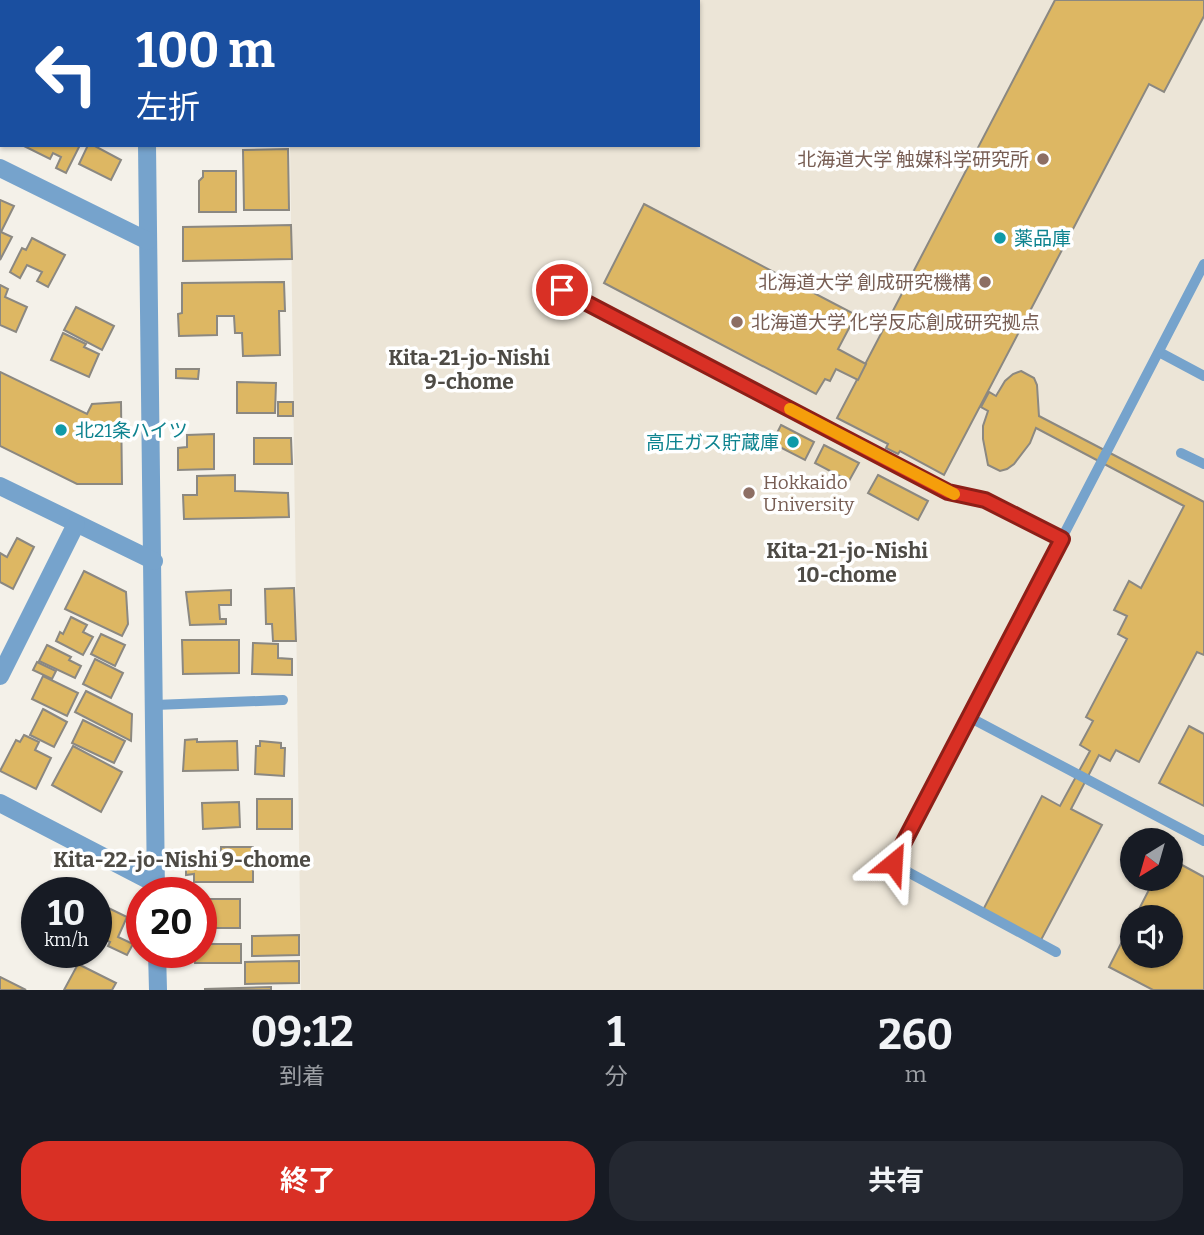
<!DOCTYPE html>
<html lang="ja">
<meta charset="utf-8">
<style>
:root{--surface:#171b24;--page:#242831;--text:#f1f3f6;--muted:#9ea1a6;--accent:#d93025}
body{margin:0;font-family:Bitter,"Noto Sans JP",serif;background:var(--page);color:var(--text);height:100vh;display:flex;flex-direction:column;font-size:26px;white-space:nowrap}
*{box-sizing:border-box;margin:0}
p{font-size:23px;color:var(--muted)}
.icon{flex:none;width:38px;height:38px;fill:none;stroke:currentColor;stroke-width:2;stroke-linecap:round;stroke-linejoin:round}
.map{position:relative;height:990px;overflow:hidden}
.details{display:flex;flex-direction:column;background:var(--surface);flex:1}
.details>*{flex:none}
.hud{position:absolute;left:0px;top:0px;width:700px;height:147px;box-shadow:0 2px 5px #0004;background:#1a4fa0;color:#fff;overflow:hidden}
.needle{width:46px;rotate:217deg}
.buttons{position:absolute;left:1120px;top:828px;display:grid;gap:14px}
.buttons a{display:grid;place-items:center;width:63px;height:63px;border-radius:50%;background:var(--surface);box-shadow:0 2px 5px #0004;font-size:35px}
.speed{position:absolute;left:21px;top:877px;display:flex;gap:14px;font-size:35px;font-weight:700;text-align:center}
.speed>*{display:grid;place-content:center;width:91px;height:91px;border-radius:50%;background:var(--surface);box-shadow:0 2px 5px #0004;line-height:1}
.speed small{font-size:18px;font-weight:400}
.speed .limit{border:10px solid #d22;background:#fff;color:#111}
.pin{position:absolute;display:grid;place-items:center;width:60px;height:60px;color:#fff;margin:-30px;border:4px solid #fff;border-radius:50%;box-shadow:0 2px 7px #0007}
.me{position:absolute;width:77px;margin:-38px;rotate:27deg;stroke-linejoin:round;filter:drop-shadow(0 0 5px #0008)}
.turn{display:flex;align-items:center;gap:24px;height:147px;padding:0 21px;font-size:32px}
.turn .icon{width:91px;height:91px;stroke-width:2.5}
.turn b{display:block;font-size:49px;line-height:60px}
.eta{display:flex;justify-content:space-evenly;align-items:center;height:119px;text-align:center}
.eta b{font-size:42px;font-weight:700;line-height:49px}
.cta{display:flex;gap:14px;margin-top:auto;padding:14px 21px}
.cta a{flex:1;height:80px;border-radius:28px;background:var(--accent);color:#fff;font-size:28px;font-weight:700;line-height:80px;text-align:center}
.cta a+a{background:var(--page);color:var(--text)}
.map>svg:first-child{display:block}
.built{fill:#ece5d7;fill-rule:evenodd}
.building{fill:#ddb763;stroke:#8b8881;stroke-width:2}
.lines{fill:none;stroke-linecap:round;stroke-linejoin:round}
.lane{stroke:#76a3cc;stroke-width:10}
.street{stroke:#76a3cc;stroke-width:18}
.route-casing{stroke:#8d1f18;stroke-width:18}
.route{stroke:#d93025;stroke-width:12}
.slow{stroke:#f59e0b;stroke-width:12}
.education-dot{fill:#8d6e63;stroke:#fff;stroke-width:2.5}
.culture-dot{fill:#0f9aa8;stroke:#fff;stroke-width:2.5}
.labels{text-anchor:middle;stroke-width:7;stroke-linejoin:round;paint-order:stroke}
.education-label{font-size:19px;fill:#785e54;stroke:#fff;text-anchor:end}
.culture-label{font-size:19px;fill:#0d838f;stroke:#fff;text-anchor:start}
.neighbourhood-label{font-size:21px;font-weight:bold;fill:#4e4b45;stroke:#fff}
</style>
<div class="map">
<svg width="1204" height="990" viewBox="0 0 1204 990">
<rect width="100%" height="100%" fill="#f4f1e9"/>
<path class="built" d="M 288,0 L 1204,0 L 1204,990 L 301,990 L 290,145 L 698,145 L 698,2 ZM 1132,840 L 1171,840 L 1171,878 L 1132,878 ZM 1132,917 L 1171,917 L 1171,956 L 1132,956 Z"/>
<g class="building">
<rect x="175" y="0" width="111" height="2"/>
<polygon points="1055,0 1204,0 1204,16 1164,92 1149,84 944,475 900,451 898,454 886,448 888,444 837,418"/>
<polygon points="22,145 80,145 66,173 56,168 61,157 53,153 50,159"/>
<polygon points="88,145 93,145 121,160 111,180 79,164"/>
<polygon points="288,149 289,210 244,210 243,150"/>
<polygon points="203,171 236,171 236,212 199,212 199,181 203,177"/>
<polygon points="0,200 14,206 1,232 12,237 0,260"/>
<polygon points="644,204 856,315 838,349 866,364 858,380 836,369 830,381 825,379 816,394 604,283"/>
<polygon points="291,225 292,259 183,261 183,227"/>
<polygon points="32,238 65,255 48,287 37,281 42,272 27,265 20,278 10,272 22,248 26,250"/>
<polygon points="284,282 285,311 279,311 280,355 243,356 242,333 235,333 234,316 217,316 217,335 179,336 178,314 182,313 182,283"/>
<polygon points="0,285 8,289 5,297 27,307 16,332 0,325"/>
<polygon points="76,307 114,326 102,350 64,330"/>
<polygon points="63,333 86,344 84,347 99,354 89,377 51,360"/>
<polygon points="176,369 199,369 198,379 176,378"/>
<polygon points="1021,371 1034,378 1037,385 1039,416 1204,502 1204,655 1197,652 1139,762 1116,750 1110,761 1099,755 1071,809 1102,825 1041,940 983,910 1042,796 1060,806 1090,751 1080,745 1093,721 1086,717 1127,639 1118,634 1127,616 1114,610 1129,581 1141,588 1184,506 1036,428 1030,443 1014,464 1007,469 1000,471 988,465 983,439 983,426 988,411 981,407 989,392 996,396 1005,381 1013,374"/>
<polygon points="0,372 87,414 92,404 121,402 122,484 77,484 0,446"/>
<polygon points="237,382 276,383 275,413 237,413"/>
<rect x="278" y="402" width="15" height="14"/>
<polygon points="781,425 814,442 805,460 772,443"/>
<polygon points="214,434 214,469 178,470 178,448 187,447 187,435"/>
<polygon points="254,438 291,438 292,464 254,464"/>
<polygon points="824,445 859,463 849,481 815,463"/>
<polygon points="235,475 235,491 288,493 289,517 184,519 183,495 197,495 197,476"/>
<polygon points="878,475 928,501 918,520 868,493"/>
<polygon points="17,538 34,547 13,589 0,582 0,553 7,557"/>
<polygon points="84,571 126,592 128,624 122,636 65,609"/>
<polygon points="294,588 296,641 273,641 272,624 266,624 265,589"/>
<polygon points="231,590 231,605 219,605 220,619 226,619 226,624 190,625 186,592"/>
<polygon points="71,617 87,625 83,632 93,637 83,655 56,641 60,632 63,634"/>
<polygon points="101,634 125,645 115,666 91,654"/>
<polygon points="182,640 239,640 239,673 183,674"/>
<polygon points="253,643 278,644 278,658 292,659 292,675 252,674"/>
<polygon points="47,645 71,657 69,660 81,666 75,678 39,661"/>
<polygon points="95,659 123,673 111,698 83,684"/>
<polygon points="37,662 56,671 52,679 33,670"/>
<polygon points="43,676 78,693 67,716 32,699"/>
<polygon points="86,691 132,714 131,741 75,712"/>
<polygon points="43,709 67,722 54,747 30,735"/>
<polygon points="83,720 125,741 114,763 72,743"/>
<polygon points="1189,726 1204,734 1204,806 1159,783"/>
<polygon points="24,735 39,742 35,750 51,758 36,789 0,771 16,740 20,742"/>
<polygon points="197,739 197,742 237,741 238,770 183,771 185,740"/>
<polygon points="260,741 281,743 281,748 285,748 284,776 255,774 256,746 260,746"/>
<polygon points="73,746 122,772 101,812 52,785"/>
<rect x="257" y="799" width="35" height="30"/>
<polygon points="239,802 240,827 203,829 202,803"/>
<polygon points="221,847 253,847 253,882 194,882 194,874 186,875 186,857 221,858"/>
<polygon points="1171,859 1204,877 1204,990 1153,990 1109,967 1132,922 1132,956 1171,956 1171,917 1135,917 1155,878 1171,878"/>
<polygon points="75,881 89,888 87,892 70,892"/>
<rect x="201" y="899" width="39" height="29"/>
<polygon points="96,902 127,917 118,937 133,944 127,955 108,946 110,942 96,936"/>
<polygon points="299,935 299,955 252,956 252,936"/>
<polygon points="201,944 241,944 241,963 195,963 195,952 201,952"/>
<polygon points="299,961 299,983 245,984 245,962"/>
<polygon points="78,964 116,983 112,990 64,990"/>
<polygon points="0,977 26,990 0,990"/>
<polygon points="271,987 271,990 205,990 205,989"/>
</g>
<g class="lines">
<g class="lane">
<polyline points="562,290 948,492 985,500 1062,539"/>
<polyline points="1159,352 1204,376"/>
<polyline points="1181,453 1204,464"/>
<polyline points="155,705 283,700"/>
<polyline points="969,717 1204,841"/>
<polyline points="1056,952 893,864 1204,264"/>
</g>
<g class="street">
<polyline points="146,0 146,2"/>
<polyline points="147,145 156,892"/>
<polyline points="0,168 148,241"/>
<polyline points="0,486 154,561"/>
<polyline points="0,676 76,524"/>
<polyline points="0,803 156,884"/>
<polyline points="157,952 158,990"/>
</g>
</g>
<g class="lines">
<defs>
<polyline id="route" points="562,290 948,492 985,500 1062,539 893,863"/>
</defs>
<use href="#route" class="route-casing"/>
<use href="#route" class="route"/>
<polyline class="slow" points="790,409 954,494"/>
</g>
<g class="education-dot">
<circle cx="1043" cy="159" r="7"/>
<circle cx="985" cy="282" r="7"/>
<circle cx="737" cy="322" r="7"/>
<circle cx="749" cy="493" r="7"/>
</g>
<g class="culture-dot">
<circle cx="1000" cy="238" r="7"/>
<circle cx="61" cy="430" r="7"/>
<circle cx="793" cy="442" r="7"/>
</g>
<g class="labels">
<g class="education-label">
<text x="1029" y="166">北海道大学 触媒科学研究所</text>
<text x="971" y="289">北海道大学 創成研究機構</text>
<text x="751" y="329" text-anchor="start">北海道大学 化学反応創成研究拠点</text>
<text x="763" y="489" text-anchor="start">Hokkaido<tspan x="763" dy="22">University</tspan></text>
</g>
<g class="culture-label">
<text x="1014" y="245">薬品庫</text>
<text x="75" y="437">北21条ハイツ</text>
<text x="779" y="449" text-anchor="end">高圧ガス貯蔵庫</text>
</g>
<g class="neighbourhood-label">
<text x="469" y="365">Kita-21-jo-Nishi<tspan x="469" dy="24">9-chome</tspan></text>
<text x="847" y="558">Kita-21-jo-Nishi<tspan x="847" dy="24">10-chome</tspan></text>
<text x="182" y="867">Kita-22-jo-Nishi 9-chome</text>
</g>
</g>
</svg>
<div class="buttons">
<a><svg class="needle" viewBox="-14 -14 28 28"><path d="M0-13l5 13h-10z" fill="#e53935"/><path d="M0 13l5-13h-10z" fill="#9ea1a6"/></svg></a>
<a><svg class="icon" aria-label="sound" viewBox="0 0 24 24"><path d="M4 9h4l5-4v14l-5-4H4zM17 9q2 3 0 6"/></svg></a>
</div>
<div class="speed"><div>10<small>km/h</small></div><div class="limit">20</div></div>
<div class="pin" style="left:562px;top:290px;background:#d93025"><svg class="icon" aria-label="arrive" viewBox="0 0 24 24"><path d="M6 21V4h12l-3 4 3 4H6"/></svg></div>
<svg class="me" style="left:893px;top:863px" viewBox="-20 -20 40 40"><path d="M0-17L14 15 0 8-14 15z" fill="#d93025" stroke="#fff" stroke-width="4"/></svg>
<div class="hud">
<div class="turn"><svg class="icon" aria-label="left" viewBox="0 0 24 24"><path d="M17 20v-9H6M10 6l-5 5 5 5"/></svg><div><b>100 m</b>左折</div></div>
</div>
</div>
<section class="details">
<div class="eta">
<div><b>09:12</b><p>到着</p></div>
<div><b>1</b><p>分</p></div>
<div><b>260</b><p>m</p></div>
</div>
<div class="cta"><a>終了</a><a>共有</a></div>
</section>
